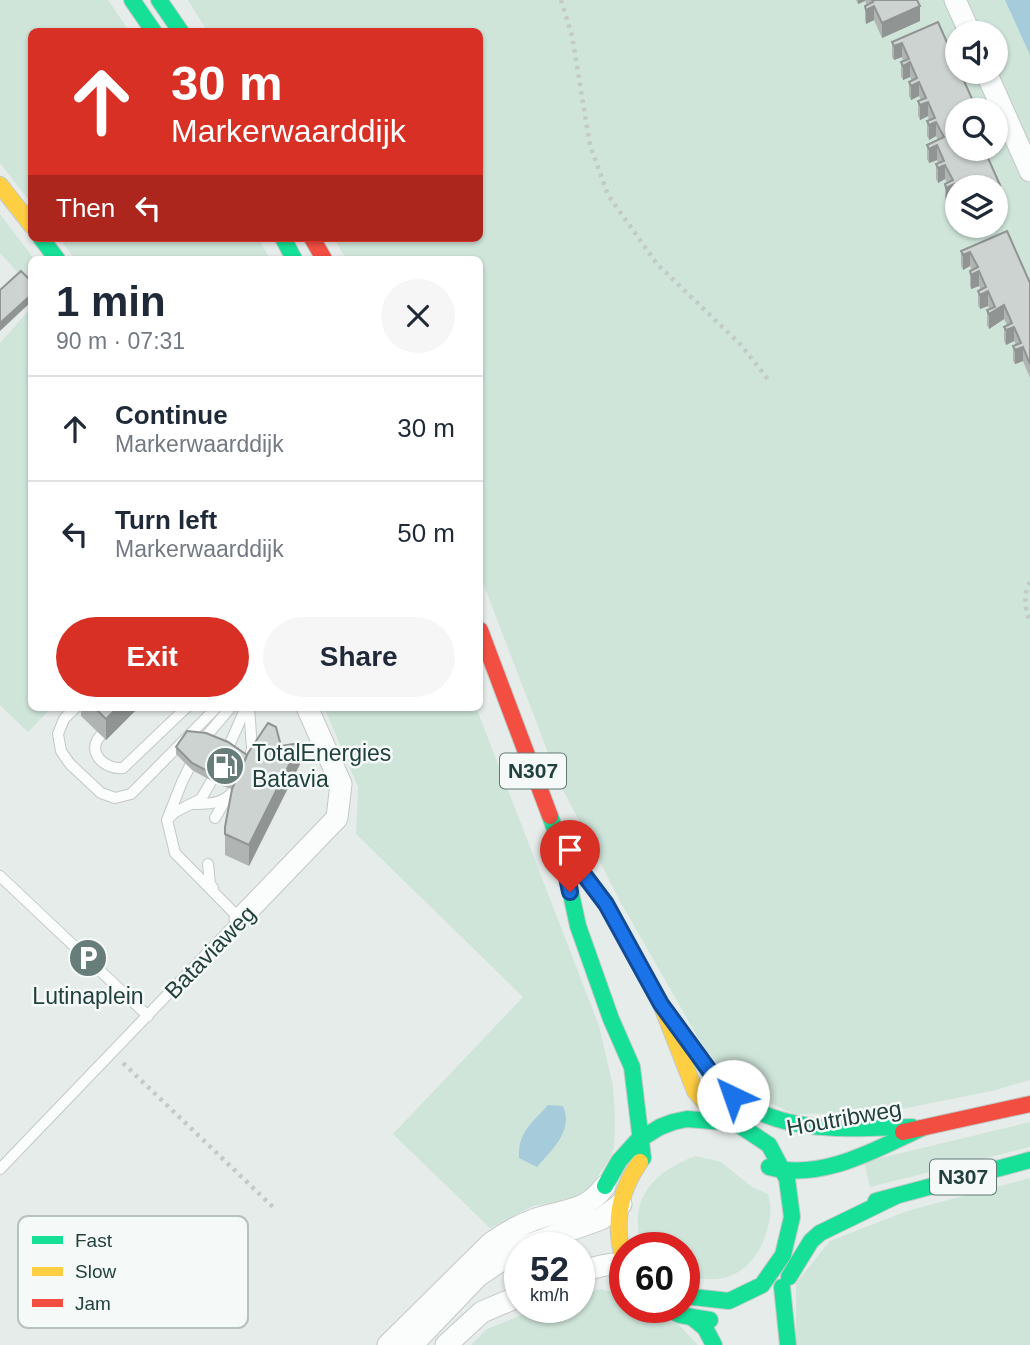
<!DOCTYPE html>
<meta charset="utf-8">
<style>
:root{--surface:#fff;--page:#f6f6f7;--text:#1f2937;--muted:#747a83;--line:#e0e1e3;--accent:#d93025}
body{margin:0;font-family:Helvetica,sans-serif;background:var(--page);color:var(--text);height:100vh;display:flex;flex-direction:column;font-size:26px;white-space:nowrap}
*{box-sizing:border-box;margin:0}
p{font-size:23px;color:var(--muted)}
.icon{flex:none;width:38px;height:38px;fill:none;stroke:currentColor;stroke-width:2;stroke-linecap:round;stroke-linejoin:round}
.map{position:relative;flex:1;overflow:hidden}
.details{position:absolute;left:28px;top:256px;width:455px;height:455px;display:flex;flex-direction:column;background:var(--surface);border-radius:10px;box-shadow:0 2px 5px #0004}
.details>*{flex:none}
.hud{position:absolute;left:28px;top:28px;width:455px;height:214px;border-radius:10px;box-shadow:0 2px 5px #0004;background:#d93025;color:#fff;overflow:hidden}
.buttons{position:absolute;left:945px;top:21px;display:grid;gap:14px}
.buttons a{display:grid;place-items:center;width:63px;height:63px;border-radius:50%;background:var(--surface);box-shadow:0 2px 5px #0004;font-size:35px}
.speed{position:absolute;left:504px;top:1232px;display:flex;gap:14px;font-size:35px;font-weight:700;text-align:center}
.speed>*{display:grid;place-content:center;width:91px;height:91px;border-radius:50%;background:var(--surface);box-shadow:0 2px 5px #0004;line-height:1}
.speed small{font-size:18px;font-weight:400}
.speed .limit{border:10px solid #d22;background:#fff;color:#111}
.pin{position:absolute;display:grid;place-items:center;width:60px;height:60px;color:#fff;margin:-72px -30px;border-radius:50% 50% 50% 0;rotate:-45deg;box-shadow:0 0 7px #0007}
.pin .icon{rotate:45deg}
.me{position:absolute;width:77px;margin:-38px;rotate:318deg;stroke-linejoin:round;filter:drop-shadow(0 0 5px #0008)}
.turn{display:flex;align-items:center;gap:24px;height:147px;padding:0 28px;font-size:32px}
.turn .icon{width:91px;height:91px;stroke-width:2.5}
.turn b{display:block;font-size:49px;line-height:60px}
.then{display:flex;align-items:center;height:66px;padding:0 28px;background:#0003;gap:14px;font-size:26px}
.round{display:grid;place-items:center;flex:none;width:74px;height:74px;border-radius:37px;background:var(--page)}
.head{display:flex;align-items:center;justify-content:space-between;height:119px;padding:0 28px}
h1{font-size:42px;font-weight:700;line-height:52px}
.primary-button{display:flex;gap:14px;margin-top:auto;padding:14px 28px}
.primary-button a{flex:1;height:80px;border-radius:42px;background:var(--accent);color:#fff;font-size:28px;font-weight:700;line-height:80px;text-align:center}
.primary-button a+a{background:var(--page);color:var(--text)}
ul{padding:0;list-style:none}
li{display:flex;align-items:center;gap:21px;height:105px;padding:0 28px;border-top:2px solid var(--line)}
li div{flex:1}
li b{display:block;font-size:26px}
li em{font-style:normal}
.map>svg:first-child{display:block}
.green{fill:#cfe5da;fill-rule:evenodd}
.water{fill:#a6cbdb}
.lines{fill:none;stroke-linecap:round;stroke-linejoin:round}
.lane-casing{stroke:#c3c9c7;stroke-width:12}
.street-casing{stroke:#c3c9c7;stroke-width:23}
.fast-casing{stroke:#c2c9c8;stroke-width:18}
.slow-casing{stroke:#c2c9c8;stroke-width:18}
.jam-casing{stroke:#c2c9c8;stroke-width:18}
.path{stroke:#c2cbca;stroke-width:4.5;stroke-dasharray:3.5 5;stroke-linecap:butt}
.lane{stroke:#fbfcfc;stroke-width:10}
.street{stroke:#fbfcfc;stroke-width:21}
.fast{stroke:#16e098;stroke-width:16}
.slow{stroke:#ffcf43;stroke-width:16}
.jam{stroke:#f24e42;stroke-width:16}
.wall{fill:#b0b5b4}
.shaded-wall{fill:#909492}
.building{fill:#cdd3d1;stroke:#909492;stroke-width:2}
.route-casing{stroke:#114b97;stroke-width:18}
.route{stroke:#1a73e8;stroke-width:12}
.labels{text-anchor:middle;stroke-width:5;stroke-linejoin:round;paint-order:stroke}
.shield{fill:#f5faf8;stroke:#617876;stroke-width:2}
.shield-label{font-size:21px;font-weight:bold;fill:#22413e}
.poi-label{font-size:23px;fill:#22413e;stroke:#f5faf8;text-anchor:start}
.street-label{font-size:23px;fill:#22413e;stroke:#f5faf8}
.key{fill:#f5faf8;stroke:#b6c2c0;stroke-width:2}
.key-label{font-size:19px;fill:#22413e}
</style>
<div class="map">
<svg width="1030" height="1345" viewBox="0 0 1030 1345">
<rect width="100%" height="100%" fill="#e6ecea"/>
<g class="green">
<polygon points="0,0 108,0 129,31 32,32 31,203 0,163"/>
<path d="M 188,0 L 1030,0 L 1030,1080 L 992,1091 L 882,1113 L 794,1114 L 738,1088 L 704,1048 L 621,903 L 560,784 L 480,575 L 480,259 L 346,259 L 334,238 L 480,238 L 480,32 L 207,31 ZM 957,33 L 996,33 L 996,72 L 957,72 ZM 957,110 L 996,110 L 996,149 L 957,149 ZM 957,187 L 996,187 L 996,226 L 957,226 Z"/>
<polygon points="0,214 34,259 32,259 31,287 0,253"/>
<polygon points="59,238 258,238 270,259 75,259"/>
<polygon points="31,308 32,707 52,707 28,732 0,705 0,343"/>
<polygon points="324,707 476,707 599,1026 613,1086 615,1117 614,1148 607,1163 583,1197 533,1206 490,1228 393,1134 523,997 356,834 358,787"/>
<polygon points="1030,1122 1030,1147 870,1187 864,1162"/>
<path d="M 696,1156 L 721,1162 L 752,1187 L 768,1194 C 773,1210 770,1221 765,1237 C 751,1274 722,1287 686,1275 L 684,1248 L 653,1248 L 641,1243 C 628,1197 656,1170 696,1156 Z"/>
<polygon points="1030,1178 1030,1345 796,1345 796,1283 830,1241 907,1211"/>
<polygon points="601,1289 625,1295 625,1307 643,1307 658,1317 678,1324 698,1345 471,1345 487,1329 542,1307 579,1307 579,1295"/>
</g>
<g class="water">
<polygon points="1005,0 1030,0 1030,55"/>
<path d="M 548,1105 L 563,1106 C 574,1130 552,1150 537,1167 L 519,1158 C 518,1132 531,1124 548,1105 Z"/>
</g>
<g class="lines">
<defs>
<g id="lane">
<polyline points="76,707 64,719 58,734 61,751 70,764 101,793 115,798 131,794 217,707"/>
<polyline points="249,707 252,749 249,760"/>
<path d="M 101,735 C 85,752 105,770 123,768 L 187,707"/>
<polyline points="225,755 246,707"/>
<path d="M 194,804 C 214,804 228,803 238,784"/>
<polyline points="169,818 175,812 201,799 218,770"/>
<polyline points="215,818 226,799"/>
<polyline points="208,864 210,884 213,888"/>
<polyline points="0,876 148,1016"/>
<polyline points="0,1169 240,919 175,853 167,820 182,782 203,740 231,707"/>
</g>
<g id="street">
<polyline points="955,0 970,33"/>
<polyline points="986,72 1030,171"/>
<polyline points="240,919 337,818 341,784 307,707"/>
<polyline points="520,1248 601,1219 621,1204"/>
<path d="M 579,1273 C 594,1267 608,1263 625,1264"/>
<path d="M 388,1345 L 491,1243 C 505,1233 519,1225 536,1219 C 565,1209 585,1213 605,1186"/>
<polyline points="412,1345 478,1276 520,1248"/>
<polyline points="446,1345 482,1312 520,1296"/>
</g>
<g id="fast">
<polyline points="132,0 154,32"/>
<polyline points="159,0 181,32"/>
<polyline points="41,238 57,259"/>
<polyline points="283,238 294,259"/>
<polyline points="550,816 560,843 578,926 611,1019 632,1067 643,1158"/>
<path d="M 684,1037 C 699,1056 712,1080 731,1095 C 782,1136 851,1128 912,1127"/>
<path d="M 769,1167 C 822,1181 875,1150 922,1128"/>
<polyline points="605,1186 619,1161 637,1141 660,1127 673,1122 687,1119 736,1123 769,1145 787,1179 792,1217 783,1255 762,1285 729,1301 684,1296"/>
<polyline points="876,1201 1030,1160"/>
<polyline points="789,1277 811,1241 820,1233 896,1196"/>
<polyline points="782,1287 788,1345"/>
<polyline points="662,1307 680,1315 710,1320"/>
<polyline points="694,1319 705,1328 714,1345"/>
</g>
<g id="slow">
<polyline points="0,185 32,226"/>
<polyline points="565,850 606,904 661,1004 695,1091 720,1120"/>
<path d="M 625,1264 C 613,1227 618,1193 640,1162"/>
</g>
<g id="jam">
<polyline points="312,238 324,259"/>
<polyline points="480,630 550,816"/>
<polyline points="903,1132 1030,1104"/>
</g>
</defs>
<use href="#lane" class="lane-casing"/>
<use href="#street" class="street-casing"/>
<use href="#fast" class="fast-casing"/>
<use href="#slow" class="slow-casing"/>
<use href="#jam" class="jam-casing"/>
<g class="path">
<polyline points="561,0 572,36 590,145 608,195 657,264 741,345 770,382"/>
<path d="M 1030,582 C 1023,594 1025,610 1030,622"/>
<polyline points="123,1063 274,1208"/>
</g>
<use href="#lane" class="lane"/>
<use href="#street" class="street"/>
<use href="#fast" class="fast"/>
<use href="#slow" class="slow"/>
<use href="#jam" class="jam"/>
</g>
<g class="wall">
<polygon points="856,0 917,0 920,21 882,38 874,20 866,24 865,20 865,6 867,5 865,1 858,4"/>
<polygon points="938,22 957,65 957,72 960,72 977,110 957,110 957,149 984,149 1000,185 1000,199 996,201 996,187 957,187 957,206 954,199 946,202 945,198 945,184 947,183 945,179 938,183 936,179 936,164 938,163 937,160 929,163 927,159 927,145 938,140 936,136 929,140 927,136 927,121 929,120 928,116 920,120 918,116 918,101 921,100 919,96 911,100 909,96 909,82 912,81 910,77 903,80 901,76 901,62 903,61 902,57 894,60 892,57 892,42"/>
<polygon points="1007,231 1030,283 1030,378 1023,361 1015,364 1013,361 1013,346 1016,345 1014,341 1006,345 1004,341 1004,327 1007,325 1004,319 989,329 987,325 987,310 990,309 988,306 980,309 978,305 978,291 981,290 979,286 971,289 970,285 970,271 972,270 970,266 963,270 961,266 961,251"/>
<polygon points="81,707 139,707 106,740 81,716"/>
<polygon points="281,746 300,764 249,866 225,855 225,827 232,789 219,785 192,770 176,754 176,747 247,755"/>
</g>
<g class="shaded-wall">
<polygon points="858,0 865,0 865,1 858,4"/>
<polygon points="874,6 874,20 866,24 866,10"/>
<polygon points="920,6 920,21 882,38 882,23"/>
<polygon points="902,43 902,57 894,60 894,46"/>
<polygon points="910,62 910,77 903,80 903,66"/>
<polygon points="919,82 919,96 911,100 911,86"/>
<polygon points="928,102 928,116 920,120 920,105"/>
<polygon points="936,122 936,136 929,140 929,125"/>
<polygon points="937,145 937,160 929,163 929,149"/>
<polygon points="945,165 945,179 938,183 938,168"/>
<polygon points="954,184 954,199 946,202 946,188"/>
<polygon points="1000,185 1000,199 996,201 996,187 994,187"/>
<polygon points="970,252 970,266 963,270 963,255"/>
<polygon points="979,271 979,286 971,289 971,275"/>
<polygon points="988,291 988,306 980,309 980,295"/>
<polygon points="32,294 32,301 0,331 0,323"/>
<polygon points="1004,305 1004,319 989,329 989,314"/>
<polygon points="1014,327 1014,341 1006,345 1006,330"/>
<polygon points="1023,347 1023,361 1015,364 1015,350"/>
<polygon points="118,707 139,707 106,740 106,719"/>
<polygon points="300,743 300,764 249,866 249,845"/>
</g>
<g class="building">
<polygon points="872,0 917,0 920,6 882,23 874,6 866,10 865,6 873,2"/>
<polygon points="938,22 957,65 957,72 960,72 977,110 957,110 957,149 984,149 1000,185 994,187 957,187 957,191 954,184 946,188 945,184 953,180 945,165 938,168 936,164 944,161 937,145 929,149 927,145 944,137 936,122 929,125 927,121 935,118 928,102 920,105 918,101 926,98 919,82 911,86 909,82 917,78 910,62 903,66 901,62 909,59 902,43 894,46 892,42"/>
<polygon points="1007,231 1030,283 1030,364 1023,347 1015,350 1013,346 1021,343 1014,327 1006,330 1004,327 1012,323 1004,305 989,314 987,310 995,307 988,291 980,295 978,291 986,287 979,271 971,275 970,271 978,267 970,252 963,255 961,251"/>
<polygon points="21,271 32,282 32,294 0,323 0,290"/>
<polygon points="94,707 118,707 106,719"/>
<polygon points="268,723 276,727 281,746 300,743 249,845 225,834 225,827 232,789 248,753"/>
<polygon points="187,731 206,733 228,742 247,755 235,782 219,777 192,763 176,747"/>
</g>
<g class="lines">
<defs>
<polyline id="route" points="570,892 560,843 606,904 661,1004 712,1074 733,1096"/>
</defs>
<use href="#route" class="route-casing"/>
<use href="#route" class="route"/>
</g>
<defs>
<symbol id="fuel-disc" viewBox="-11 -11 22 22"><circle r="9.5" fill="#677d7a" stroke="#f5faf8"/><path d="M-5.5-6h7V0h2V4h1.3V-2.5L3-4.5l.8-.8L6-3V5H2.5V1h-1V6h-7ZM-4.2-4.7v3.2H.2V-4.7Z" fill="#fff"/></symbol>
<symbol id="parking-disc" viewBox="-11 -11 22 22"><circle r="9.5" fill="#677d7a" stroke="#f5faf8"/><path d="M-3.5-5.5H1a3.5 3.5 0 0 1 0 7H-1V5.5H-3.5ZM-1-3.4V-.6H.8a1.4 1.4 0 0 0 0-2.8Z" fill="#fff"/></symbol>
</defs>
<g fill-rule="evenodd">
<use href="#fuel-disc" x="203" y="744" width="44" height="44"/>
<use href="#parking-disc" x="66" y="936" width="44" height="44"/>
</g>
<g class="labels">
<g class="shield">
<rect x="500" y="753.5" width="66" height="35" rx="5"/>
<rect x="930" y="1159.5" width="66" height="35" rx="5"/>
</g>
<g class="shield-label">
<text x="533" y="778">N307</text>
<text x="963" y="1184">N307</text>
</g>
<g class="poi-label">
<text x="252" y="761">TotalEnergies<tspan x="252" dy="26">Batavia</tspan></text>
<text x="88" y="1004" text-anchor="middle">Lutinaplein</text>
</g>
<g class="street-label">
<text transform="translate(210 952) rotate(-46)" y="8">Bataviaweg</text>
<text transform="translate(844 1118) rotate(-10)" y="8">Houtribweg</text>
</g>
</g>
<rect x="18" y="1216" width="230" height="112" rx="10" class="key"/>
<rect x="32" y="1236" width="31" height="8" fill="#16e098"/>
<rect x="32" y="1267" width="31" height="9" fill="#ffcf43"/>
<rect x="32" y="1299" width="31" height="8" fill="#f24e42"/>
<g class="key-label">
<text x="75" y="1247">Fast</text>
<text x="75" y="1278">Slow</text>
<text x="75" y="1310">Jam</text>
</g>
</svg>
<div class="buttons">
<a><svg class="icon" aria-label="sound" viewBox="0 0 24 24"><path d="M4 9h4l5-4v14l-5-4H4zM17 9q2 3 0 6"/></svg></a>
<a><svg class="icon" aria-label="search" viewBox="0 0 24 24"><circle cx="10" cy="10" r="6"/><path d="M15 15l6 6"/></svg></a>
<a><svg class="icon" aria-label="layers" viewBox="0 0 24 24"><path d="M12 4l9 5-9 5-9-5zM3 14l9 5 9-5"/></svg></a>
</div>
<div class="speed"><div>52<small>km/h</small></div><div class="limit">60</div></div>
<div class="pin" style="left:570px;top:892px;background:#d93025"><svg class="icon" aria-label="arrive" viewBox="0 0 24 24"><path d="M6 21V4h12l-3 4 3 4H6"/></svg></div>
<svg class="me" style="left:733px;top:1096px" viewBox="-20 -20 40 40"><circle r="19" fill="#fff"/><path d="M0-13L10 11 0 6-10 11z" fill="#1a73e8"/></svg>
<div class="hud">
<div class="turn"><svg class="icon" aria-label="ahead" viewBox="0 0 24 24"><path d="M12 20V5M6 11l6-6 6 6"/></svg><div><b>30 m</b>Markerwaarddijk</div></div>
<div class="then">Then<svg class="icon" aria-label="left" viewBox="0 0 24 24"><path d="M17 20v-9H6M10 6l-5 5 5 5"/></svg></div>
</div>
<section class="details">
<div class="head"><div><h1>1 min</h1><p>90 m · 07:31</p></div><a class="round"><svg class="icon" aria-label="close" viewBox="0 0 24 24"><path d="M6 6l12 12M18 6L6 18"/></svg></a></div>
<ul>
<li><svg class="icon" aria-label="ahead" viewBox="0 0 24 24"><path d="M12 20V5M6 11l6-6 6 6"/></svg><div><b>Continue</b><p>Markerwaarddijk</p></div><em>30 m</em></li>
<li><svg class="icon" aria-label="left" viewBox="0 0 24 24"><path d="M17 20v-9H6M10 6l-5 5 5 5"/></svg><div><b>Turn left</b><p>Markerwaarddijk</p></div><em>50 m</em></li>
</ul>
<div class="primary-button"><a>Exit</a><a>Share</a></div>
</section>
</div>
